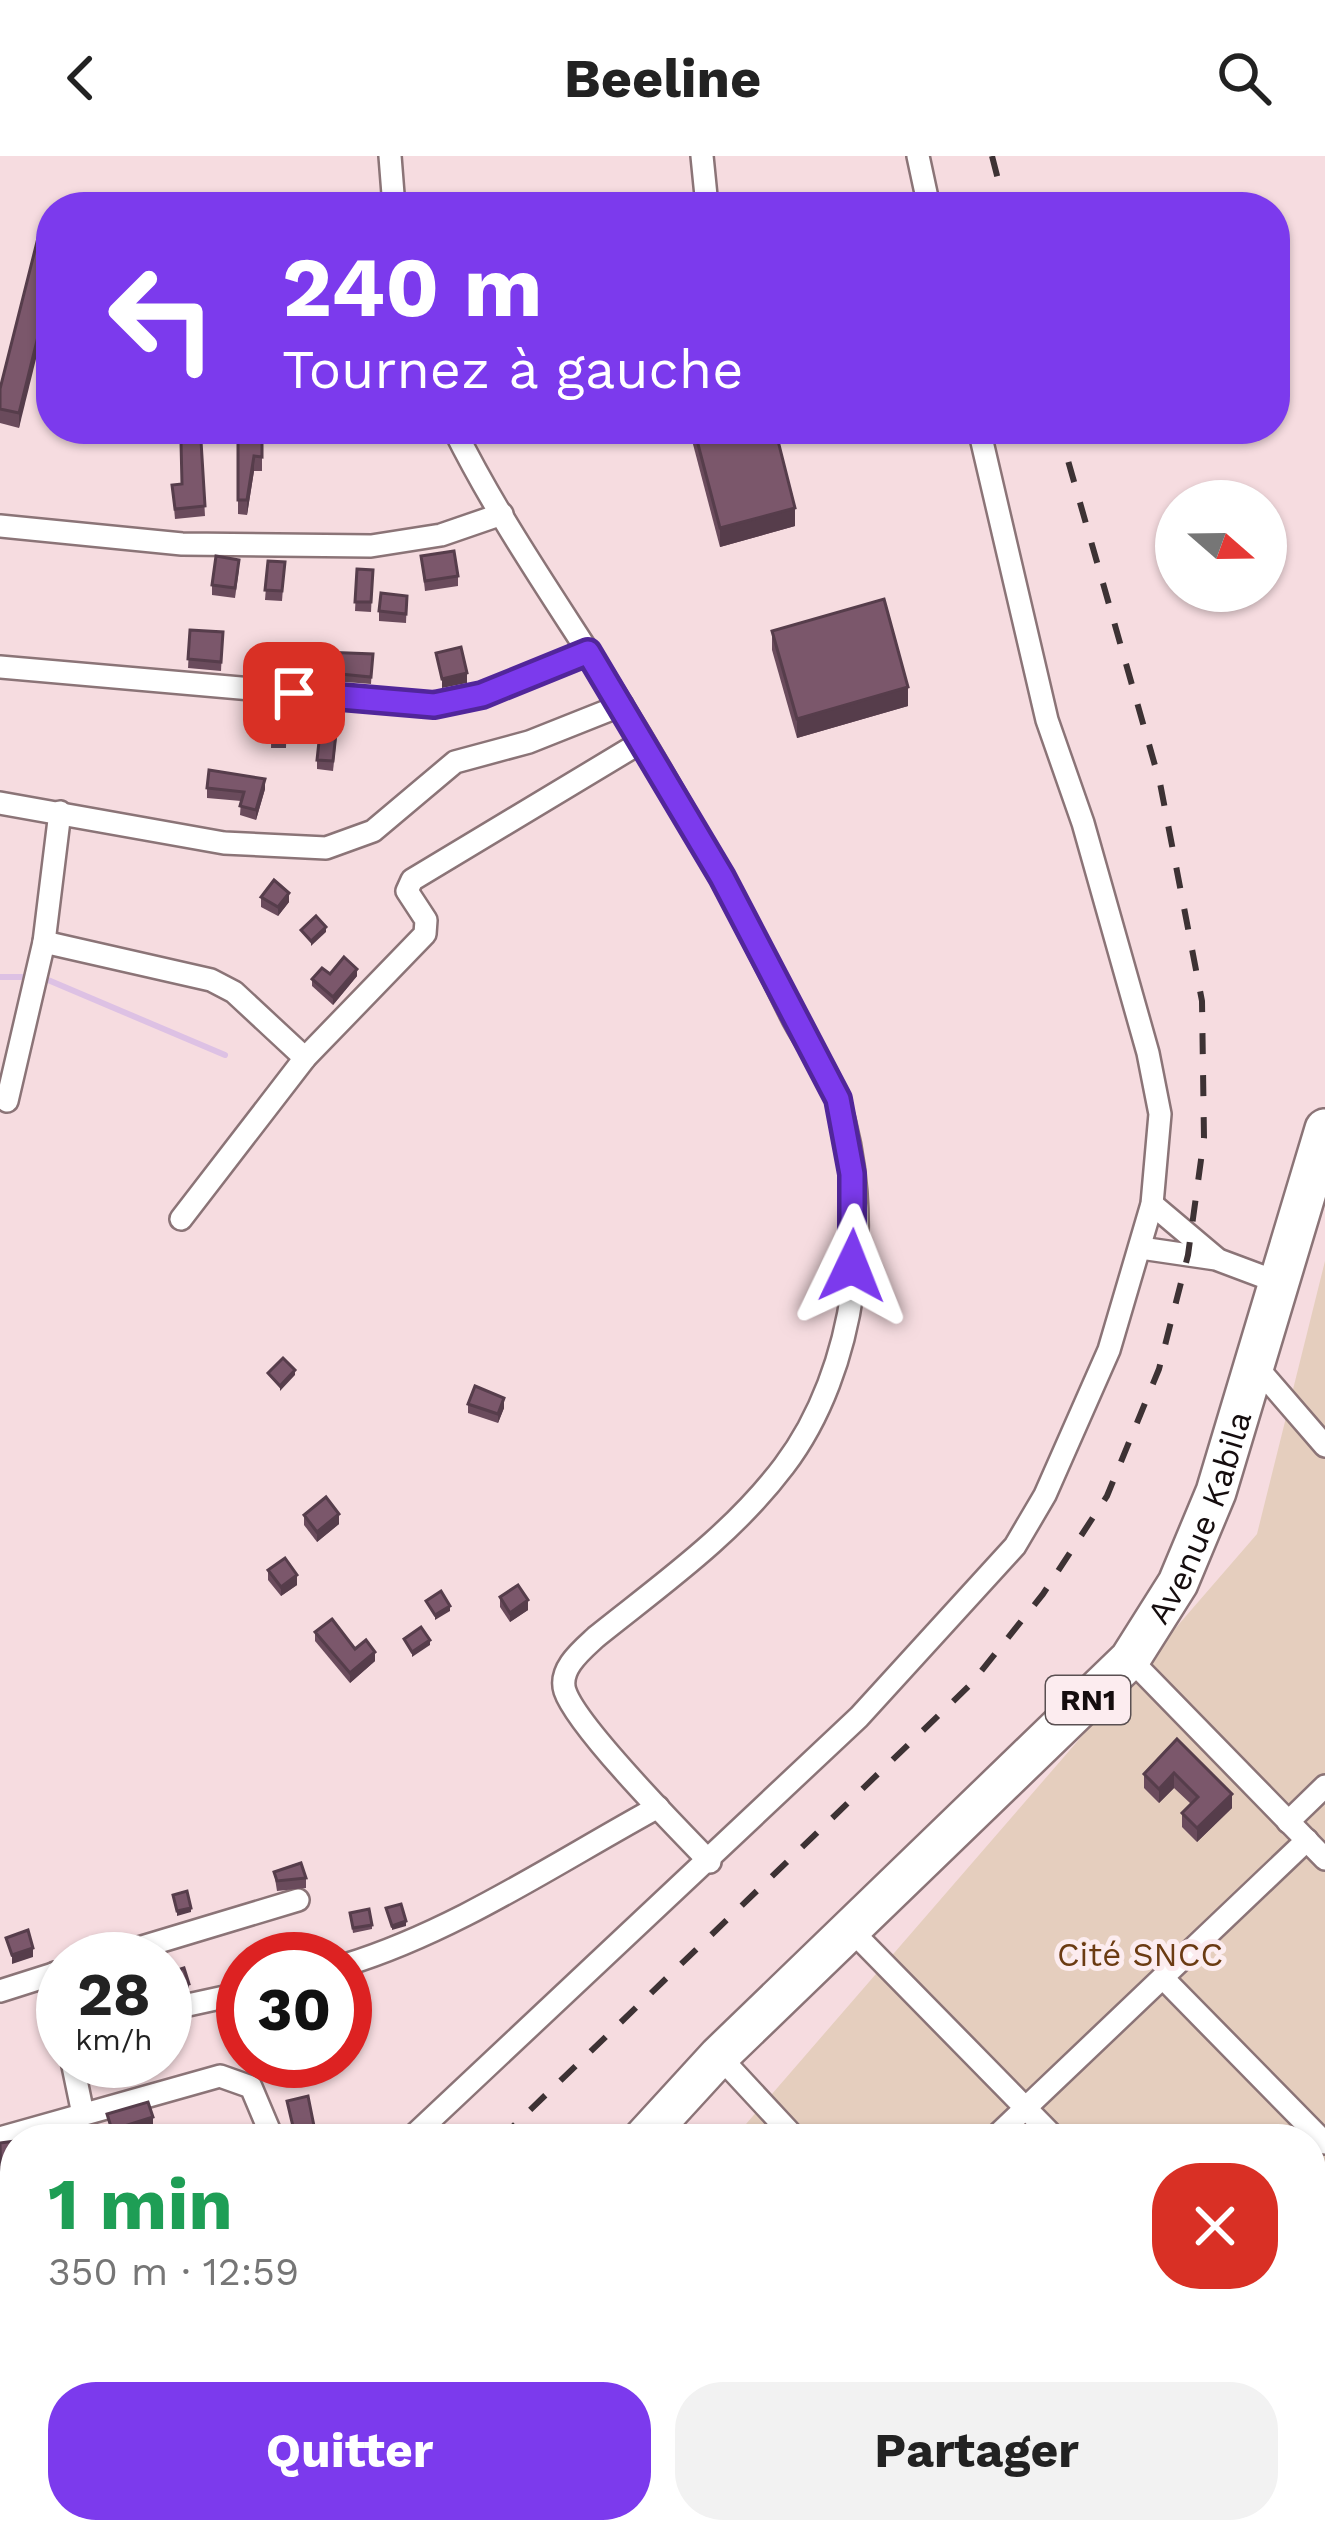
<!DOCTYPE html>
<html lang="fr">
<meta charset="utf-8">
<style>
:root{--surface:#fff;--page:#f2f2f2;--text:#222;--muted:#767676;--accent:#7c3aed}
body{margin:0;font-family:"Work Sans",sans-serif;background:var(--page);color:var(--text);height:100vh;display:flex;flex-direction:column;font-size:45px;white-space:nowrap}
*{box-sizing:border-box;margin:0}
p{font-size:39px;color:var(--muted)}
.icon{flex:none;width:66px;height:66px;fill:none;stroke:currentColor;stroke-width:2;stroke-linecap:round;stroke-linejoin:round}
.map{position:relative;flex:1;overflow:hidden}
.panel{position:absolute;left:0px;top:1968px;width:1326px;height:420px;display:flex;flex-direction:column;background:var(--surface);border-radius:48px 48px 0 0;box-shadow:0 3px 9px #0004}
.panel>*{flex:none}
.banner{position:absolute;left:36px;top:36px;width:1254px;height:252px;border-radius:48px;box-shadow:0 3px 9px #0004;background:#7c3aed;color:#fff;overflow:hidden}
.needle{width:78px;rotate:110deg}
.tools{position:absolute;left:1155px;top:324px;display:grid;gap:24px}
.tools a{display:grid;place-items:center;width:132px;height:132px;border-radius:50%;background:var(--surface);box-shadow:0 3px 9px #0004;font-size:60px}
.speed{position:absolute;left:36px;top:1776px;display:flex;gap:24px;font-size:60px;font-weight:700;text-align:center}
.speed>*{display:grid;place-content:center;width:156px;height:156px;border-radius:50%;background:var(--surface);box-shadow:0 3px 9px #0004;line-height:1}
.speed small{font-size:30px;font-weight:400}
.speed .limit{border:18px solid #d22;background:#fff;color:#111}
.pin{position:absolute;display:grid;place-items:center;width:102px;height:102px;color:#fff;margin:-51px;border-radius:24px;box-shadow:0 6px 18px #0006}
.me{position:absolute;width:132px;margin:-66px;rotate:2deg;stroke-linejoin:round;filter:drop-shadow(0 0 9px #0008)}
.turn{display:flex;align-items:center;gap:42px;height:252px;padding:0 48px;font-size:54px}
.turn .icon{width:156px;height:156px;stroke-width:2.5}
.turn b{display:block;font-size:84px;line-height:102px}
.round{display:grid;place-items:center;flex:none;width:126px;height:126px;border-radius:48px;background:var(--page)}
.overview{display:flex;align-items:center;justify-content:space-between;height:204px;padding:0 48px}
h1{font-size:72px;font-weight:700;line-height:90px;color:#1e9e55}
.cta{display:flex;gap:24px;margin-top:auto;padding:24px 48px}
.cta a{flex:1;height:138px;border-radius:48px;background:var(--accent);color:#fff;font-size:48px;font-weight:700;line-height:138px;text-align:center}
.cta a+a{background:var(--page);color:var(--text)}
header{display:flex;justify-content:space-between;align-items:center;height:156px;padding:0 48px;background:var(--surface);font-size:54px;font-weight:700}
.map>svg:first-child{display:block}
.green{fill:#e5cebe}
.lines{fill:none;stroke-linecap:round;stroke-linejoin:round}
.stream{stroke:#ddc1e4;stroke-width:6}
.street-casing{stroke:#8b7477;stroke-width:26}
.highway-casing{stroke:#8b7477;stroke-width:44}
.street{stroke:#fff;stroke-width:21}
.highway{stroke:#fff;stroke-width:39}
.rail{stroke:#3d3234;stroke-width:6;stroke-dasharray:21 21;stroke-linecap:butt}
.wall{fill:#6a4b5c}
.shaded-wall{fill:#563d4b}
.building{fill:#7b576b;stroke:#563d4b;stroke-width:3}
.route-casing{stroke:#51269a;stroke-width:30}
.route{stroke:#7c3aed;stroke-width:21}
.labels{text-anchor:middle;stroke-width:10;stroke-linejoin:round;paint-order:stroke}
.shield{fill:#fcecef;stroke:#5a5052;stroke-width:3}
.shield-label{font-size:30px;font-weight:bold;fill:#150d0e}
.street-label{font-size:33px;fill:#150d0e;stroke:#fcecef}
.park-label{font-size:33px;fill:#6b3b12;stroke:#fcecef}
</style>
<header><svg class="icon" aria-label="back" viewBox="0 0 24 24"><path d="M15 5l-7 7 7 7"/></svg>Beeline<svg class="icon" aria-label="search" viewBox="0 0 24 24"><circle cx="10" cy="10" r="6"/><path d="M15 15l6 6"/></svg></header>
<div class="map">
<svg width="1325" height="2388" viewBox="0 0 1325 2388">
<rect width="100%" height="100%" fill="#f6dce0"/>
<polygon class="green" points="1325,1105 1325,2388 507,2388 511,2373 1311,2373 1311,1983 733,1983 1257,1378"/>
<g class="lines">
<g class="stream">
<polyline points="0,821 28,821"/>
<polyline points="41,821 225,899"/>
</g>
<defs>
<g id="street">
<polyline points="390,0 394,51"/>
<polyline points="702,0 707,50"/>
<polyline points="918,0 929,51"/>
<path d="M 454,273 C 501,368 564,456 620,546 C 682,646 738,751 790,857 C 804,887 828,912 838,944 C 876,1058 857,1214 784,1310 C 732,1379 662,1428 596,1481 C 582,1494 558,1513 565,1535 C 577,1571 679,1674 710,1706"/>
<polyline points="0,370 182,388 371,390 441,379 502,358"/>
<polyline points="0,511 434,549 482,539 588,496"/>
<polyline points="0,647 224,687 326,692 373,675 455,606 529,586 622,549"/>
<polyline points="44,786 211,824 234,836 305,902"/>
<polyline points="7,945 44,786 60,656"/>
<polyline points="1152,1048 1216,1102"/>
<polyline points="181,1063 305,902 425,778 426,764 407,735 412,724 643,585"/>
<polyline points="1141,1092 1216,1103 1280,1127"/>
<polyline points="1255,1209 1325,1290"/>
<polyline points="1130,1503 1325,1703"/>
<polyline points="1288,1666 1325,1630"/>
<polyline points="850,1773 1056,1983"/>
<polyline points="102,1803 298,1744"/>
<path d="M 345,1809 C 456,1775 557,1706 658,1651"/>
<polyline points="55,1817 63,1858"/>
<polyline points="1164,1823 1325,1987"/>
<polyline points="0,1835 63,1815"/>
<polyline points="165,1854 243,1837"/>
<polyline points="719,1900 796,1983"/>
<polyline points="72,1905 83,1958"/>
<polyline points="0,1982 220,1920 251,1931 273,1983"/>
<polyline points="410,1983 859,1561 1015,1390 1045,1339 1109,1194 1152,1048 1160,958 1148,897 1083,667 1047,564 979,273"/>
<polyline points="993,1983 1307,1684"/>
<polyline points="1311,2112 1325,2098"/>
<polyline points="0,2227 15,2230"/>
<polyline points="1311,2241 1325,2255"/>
<polyline points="911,2373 925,2388"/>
<polyline points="1173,2373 1188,2388"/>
<polyline points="46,2388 61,2373"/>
<polyline points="276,2388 282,2373"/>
<polyline points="697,2388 699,2373"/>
<polyline points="1018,2388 1035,2373"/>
</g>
<g id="highway">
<path id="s1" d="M 643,1983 L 719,1900 L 1130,1503 L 1178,1427 L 1216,1336 L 1325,973"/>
<polyline points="442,2388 447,2373"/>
</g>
</defs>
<use href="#street" class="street-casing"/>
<use href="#highway" class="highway-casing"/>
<use href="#street" class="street"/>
<use href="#highway" class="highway"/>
<g class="rail">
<polyline points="992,0 1005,51"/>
<polyline points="500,1983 970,1529 1043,1438 1107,1340 1159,1213 1188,1099 1204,982 1202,845 1160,627 1059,273"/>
<polyline points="76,2388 92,2373"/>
</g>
</g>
<g class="wall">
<polygon points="51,73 19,272 0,267 0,233"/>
<polygon points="689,273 775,273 795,370 720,391"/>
<polygon points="238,277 262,277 262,315 254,315 247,359 238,358"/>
<polygon points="201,285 205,360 175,363 172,329 182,328"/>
<polygon points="421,400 458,420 458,430 425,435"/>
<polygon points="268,405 285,406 282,445 265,444"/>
<polygon points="239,413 235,442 212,439 212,429"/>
<polygon points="357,413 373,414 371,456 355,455"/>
<polygon points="407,440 406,467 379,465 379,455"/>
<polygon points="190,474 223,476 221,515 188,512"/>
<polygon points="772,475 908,550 797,582 772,494"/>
<polygon points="323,496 373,498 371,528 320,524"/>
<polygon points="272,547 287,548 286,592 271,592"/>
<polygon points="296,547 316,549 314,569 294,567"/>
<polygon points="337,578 333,615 317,613 317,604"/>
<polygon points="207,632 265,633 256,664 240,659 241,645 207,642"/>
<polygon points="261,741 289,746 278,760 261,751"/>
<polygon points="330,818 357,820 333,849 312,830 312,823"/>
<polygon points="468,1248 504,1252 498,1267 468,1257"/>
<polygon points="304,1359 339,1368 317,1386 304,1369"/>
<polygon points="268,1414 297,1429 281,1440 268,1424"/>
<polygon points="500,1441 528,1454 510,1466 500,1451"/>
<polygon points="315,1476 355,1493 375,1505 350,1527 315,1485"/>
<polygon points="1177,1583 1232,1652 1197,1686 1182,1671 1182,1657 1191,1648 1174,1632 1159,1647 1144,1632 1144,1618"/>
<polygon points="274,1716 306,1722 306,1732 277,1735"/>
<polygon points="350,1757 372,1769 372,1773 353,1777"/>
<polygon points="15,1985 15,2039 1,2041 0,1987"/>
<polygon points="178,2373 263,2373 257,2388 236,2388 221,2382 219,2388 196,2388 198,2383"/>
</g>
<g class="shaded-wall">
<polygon points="51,128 51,142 19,272 19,257"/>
<polygon points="254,300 254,315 247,359 247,344"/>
<polygon points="795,352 795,370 720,391 720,372"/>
<polygon points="467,517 467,527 442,532 442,523"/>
<polygon points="908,531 908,550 797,582 797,563"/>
<polygon points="265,623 265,633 256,664 256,654"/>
<polygon points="289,737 289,746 278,760 278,751"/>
<polygon points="326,771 326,776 311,790 311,785"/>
<polygon points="357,813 357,820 333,849 333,841"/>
<polygon points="295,1214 295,1219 280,1235 280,1230"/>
<polygon points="504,1242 504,1252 498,1267 498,1258"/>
<polygon points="339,1358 339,1368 317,1386 317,1376"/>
<polygon points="297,1419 297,1429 281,1440 281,1431"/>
<polygon points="528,1444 528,1454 510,1466 510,1457"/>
<polygon points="450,1450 450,1455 435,1464 435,1459"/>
<polygon points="430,1484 430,1489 412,1501 412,1496"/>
<polygon points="375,1496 375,1505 350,1527 350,1517"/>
<polygon points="1174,1617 1174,1632 1159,1647 1159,1633"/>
<polygon points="1232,1638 1232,1652 1197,1686 1197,1672"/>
<polygon points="191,1752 191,1756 177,1760 177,1755"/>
<polygon points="406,1765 406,1770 392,1774 392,1770"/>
<polygon points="33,1792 33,1801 12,1808 12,1799"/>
<polygon points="189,1828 189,1833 169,1838 169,1833"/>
<polygon points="153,1961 153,1971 112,1983 112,1974"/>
<polygon points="8,2096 8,2106 0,2137 0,2128"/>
</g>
<g class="building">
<polygon points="224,39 305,44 304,51 223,51"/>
<polygon points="41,70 51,73 51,128 19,257 0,253 0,233"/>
<polygon points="694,273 775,273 795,352 720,372"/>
<polygon points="238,277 262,277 262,301 254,300 247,344 238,344"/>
<polygon points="201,285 205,350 175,353 172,329 182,328 181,286"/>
<polygon points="454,395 458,420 425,425 421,400"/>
<polygon points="216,400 239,404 235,432 212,429"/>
<polygon points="268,405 285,406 282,435 265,434"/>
<polygon points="357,413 373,414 371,446 355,446"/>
<polygon points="381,437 407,440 406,458 379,455"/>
<polygon points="884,443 908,531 797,563 772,475"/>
<polygon points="190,474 223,476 221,506 188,503"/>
<polygon points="461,491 467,517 442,523 436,497"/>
<polygon points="323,496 373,498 371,521 320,516"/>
<polygon points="272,547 287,548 286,582 271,582"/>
<polygon points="296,547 316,549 314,564 294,562"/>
<polygon points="321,567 337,568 333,605 317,604"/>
<polygon points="209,614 265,623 256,654 240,650 244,636 207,632"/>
<polygon points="274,724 289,737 278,751 261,741"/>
<polygon points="316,760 326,771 311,785 301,774"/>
<polygon points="344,801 357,813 333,841 312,823 322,812 330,818"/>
<polygon points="283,1202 295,1214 280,1230 268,1217"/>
<polygon points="475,1230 504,1242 498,1258 468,1248"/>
<polygon points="326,1341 339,1358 317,1376 304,1359"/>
<polygon points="285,1402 297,1419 281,1431 268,1414"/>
<polygon points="518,1429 528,1444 510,1457 500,1441"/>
<polygon points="441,1435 450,1450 435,1459 426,1445"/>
<polygon points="332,1463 355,1493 366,1484 375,1496 350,1517 315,1476"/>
<polygon points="421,1471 430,1484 412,1496 404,1483"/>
<polygon points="1177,1583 1232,1638 1197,1672 1182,1657 1198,1641 1174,1617 1159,1633 1144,1618"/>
<polygon points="301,1707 306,1722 277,1725 274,1716"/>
<polygon points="187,1735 191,1752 177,1755 173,1739"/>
<polygon points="401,1748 406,1765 392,1770 386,1752"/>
<polygon points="369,1753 372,1769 353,1772 350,1757"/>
<polygon points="28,1774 33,1792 12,1799 6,1782"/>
<polygon points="184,1812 189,1828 169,1833 165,1818"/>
<polygon points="308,1940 316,1980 296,1983 287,1945"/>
<polygon points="148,1946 153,1961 112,1974 107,1958"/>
<polygon points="15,1985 15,2030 1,2032 0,1987"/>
<polygon points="0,2055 11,2058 2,2094 8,2096 0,2128"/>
<polygon points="196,2373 259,2373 254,2386 221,2373 216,2388 196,2388 201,2376"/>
</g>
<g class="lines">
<defs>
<polyline id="route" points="294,537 434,549 482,539 588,496 722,721 838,943 852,1018 852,1110"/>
</defs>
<use href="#route" class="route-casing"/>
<use href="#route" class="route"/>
</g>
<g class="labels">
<rect class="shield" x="1046" y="1520" width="84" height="48" rx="9"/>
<g class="shield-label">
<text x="1088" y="1554">RN1</text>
</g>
<g class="street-label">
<text dy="12" stroke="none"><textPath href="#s1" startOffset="843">Avenue Kabila</textPath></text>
</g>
<g class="park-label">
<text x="1140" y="1810">Cité SNCC</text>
</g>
</g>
</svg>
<div class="tools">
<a><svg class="needle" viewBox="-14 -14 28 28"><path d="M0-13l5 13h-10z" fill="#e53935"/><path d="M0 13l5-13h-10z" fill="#767676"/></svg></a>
</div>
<div class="speed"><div>28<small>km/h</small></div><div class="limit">30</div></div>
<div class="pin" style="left:294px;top:537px;background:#d93025"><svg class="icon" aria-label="arrive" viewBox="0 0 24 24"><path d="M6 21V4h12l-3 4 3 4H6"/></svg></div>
<svg class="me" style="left:852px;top:1110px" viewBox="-20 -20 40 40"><path d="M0-17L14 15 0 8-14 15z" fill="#7c3aed" stroke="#fff" stroke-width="4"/></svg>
<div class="banner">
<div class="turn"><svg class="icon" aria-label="left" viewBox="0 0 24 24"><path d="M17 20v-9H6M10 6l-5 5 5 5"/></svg><div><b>240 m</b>Tournez à gauche</div></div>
</div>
<section class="panel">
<div class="overview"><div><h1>1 min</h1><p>350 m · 12:59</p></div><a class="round" style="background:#d93025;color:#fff"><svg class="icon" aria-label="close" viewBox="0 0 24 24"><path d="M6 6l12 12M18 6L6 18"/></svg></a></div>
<div class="cta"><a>Quitter</a><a>Partager</a></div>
</section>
</div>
